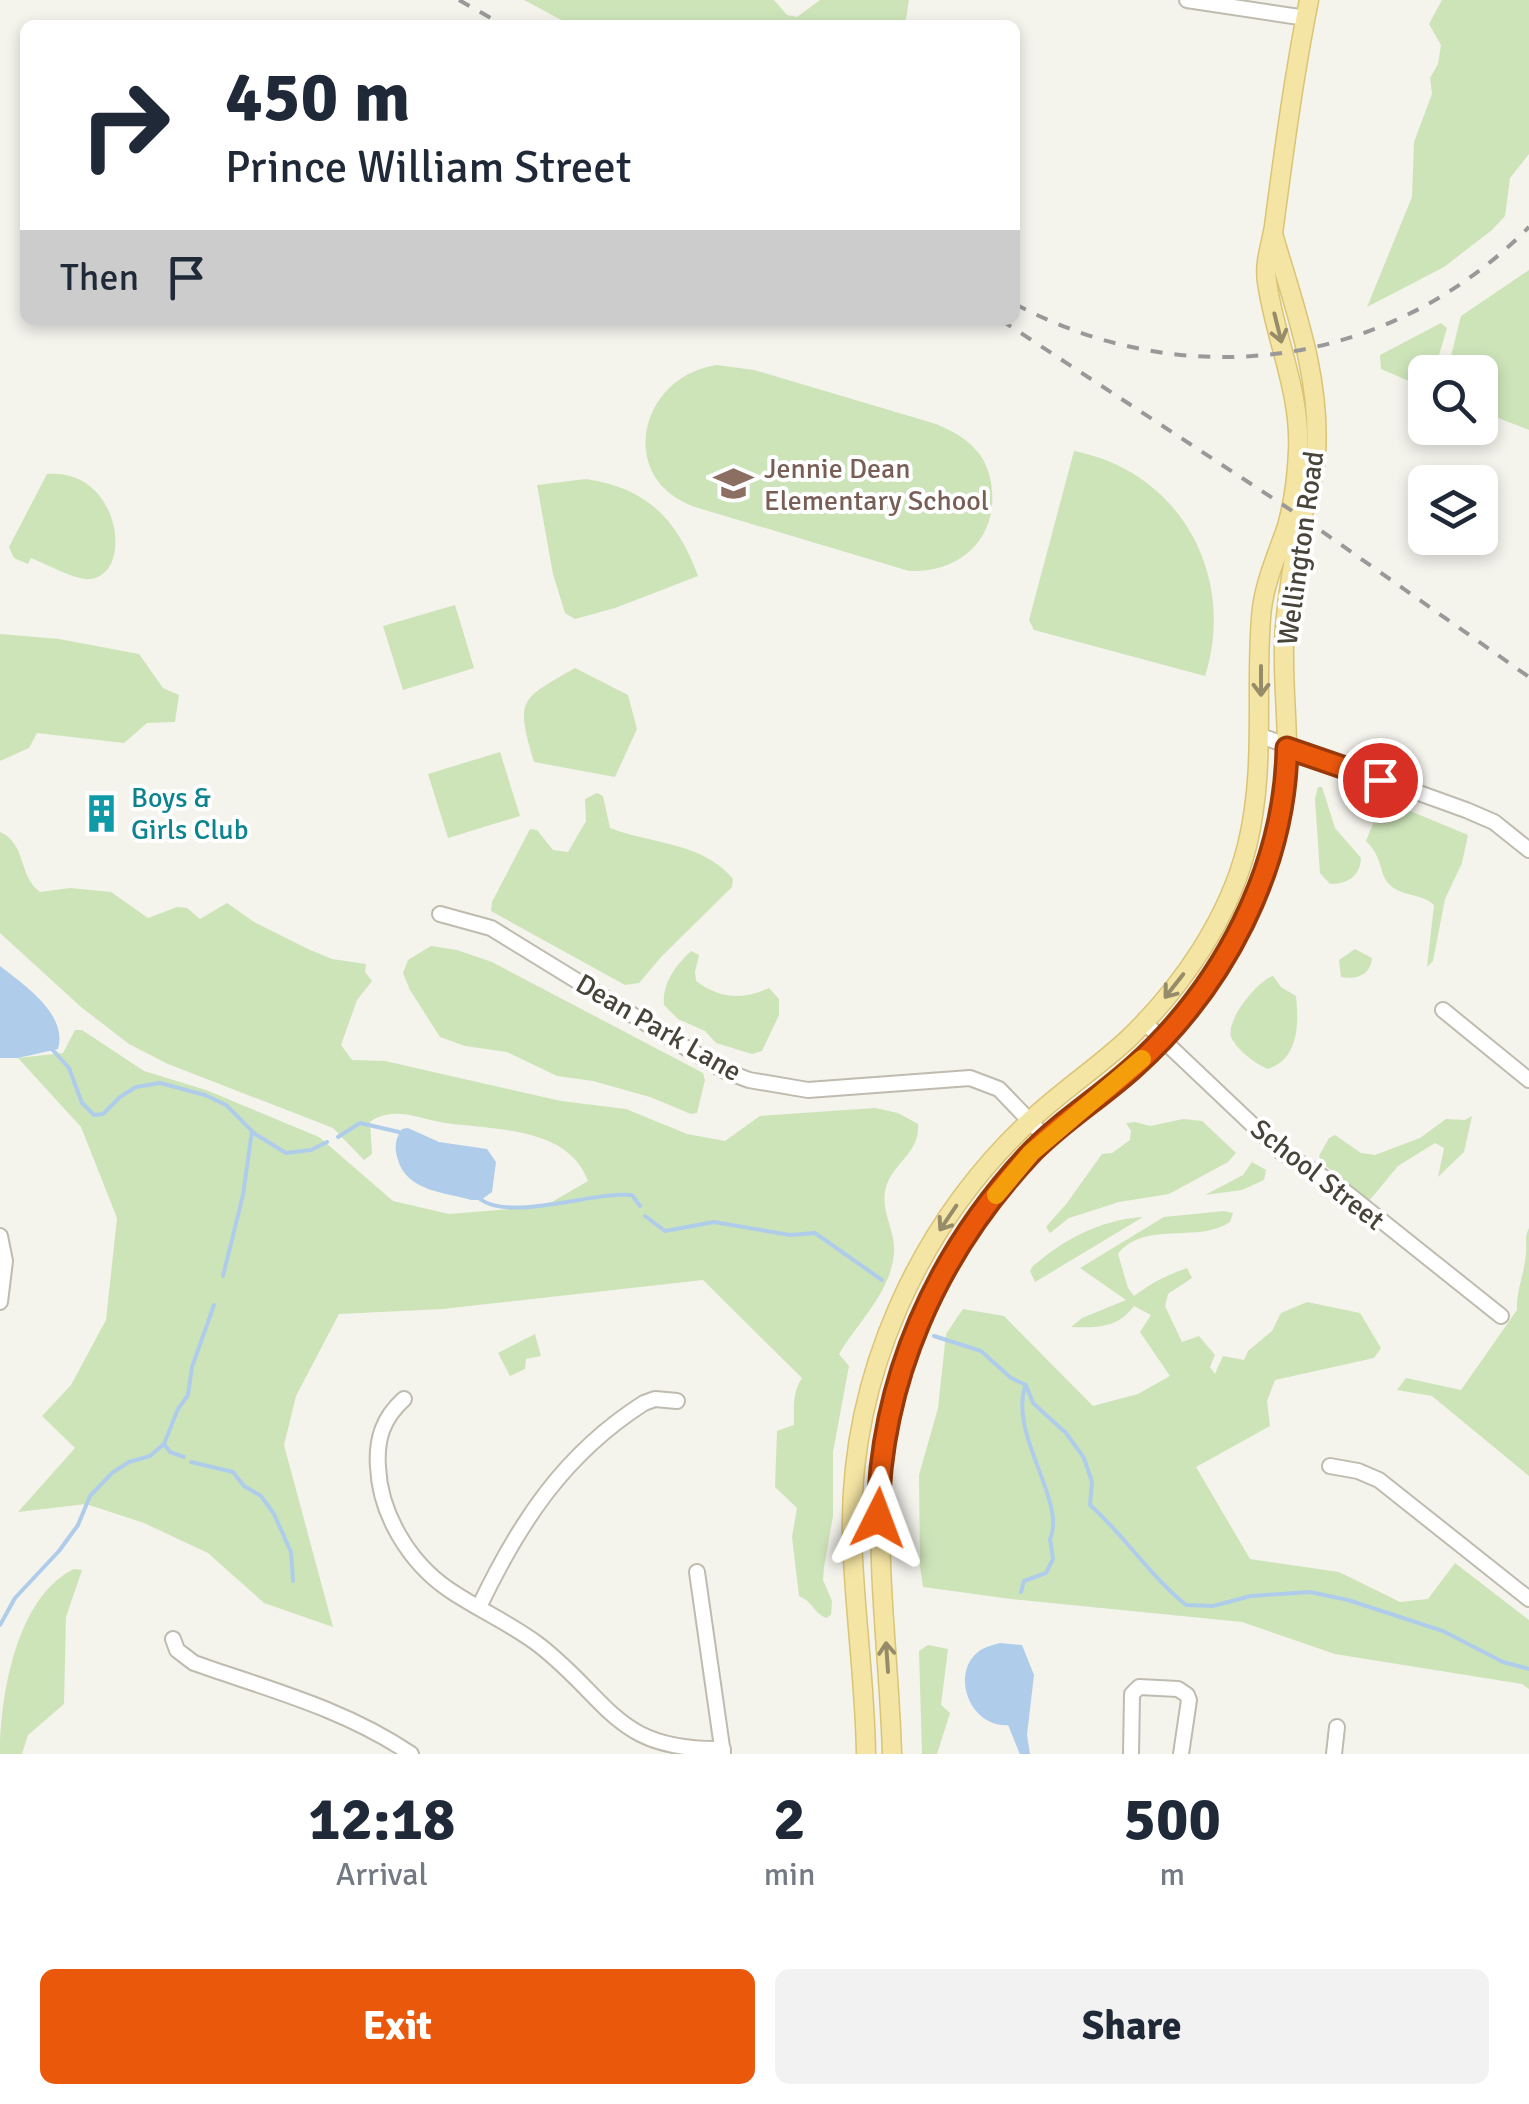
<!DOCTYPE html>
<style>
:root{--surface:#fff;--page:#f2f2f3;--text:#1f2937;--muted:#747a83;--accent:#ea580c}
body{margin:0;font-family:Signika,sans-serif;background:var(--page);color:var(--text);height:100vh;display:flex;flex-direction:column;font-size:38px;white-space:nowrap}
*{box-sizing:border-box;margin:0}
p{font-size:32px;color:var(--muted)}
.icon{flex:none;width:55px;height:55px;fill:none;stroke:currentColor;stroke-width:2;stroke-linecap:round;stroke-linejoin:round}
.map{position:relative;height:1754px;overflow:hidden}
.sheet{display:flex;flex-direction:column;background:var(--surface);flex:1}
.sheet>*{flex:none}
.top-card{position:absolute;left:20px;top:20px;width:1000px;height:305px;border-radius:15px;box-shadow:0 5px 15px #0003;background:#fff;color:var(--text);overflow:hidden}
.controls{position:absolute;left:1408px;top:355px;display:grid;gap:20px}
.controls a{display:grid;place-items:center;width:90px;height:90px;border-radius:15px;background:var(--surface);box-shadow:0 5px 15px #0003;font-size:50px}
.pin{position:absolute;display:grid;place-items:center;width:85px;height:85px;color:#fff;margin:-42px;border:5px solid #fff;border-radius:50%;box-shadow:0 2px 10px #0007}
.me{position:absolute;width:110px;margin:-55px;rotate:3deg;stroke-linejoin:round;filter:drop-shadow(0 0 8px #0008)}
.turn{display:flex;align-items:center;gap:35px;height:210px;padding:0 40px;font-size:45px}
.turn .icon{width:130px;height:130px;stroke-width:2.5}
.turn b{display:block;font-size:70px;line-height:85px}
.then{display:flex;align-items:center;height:95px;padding:0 40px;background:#0003;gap:20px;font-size:38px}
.eta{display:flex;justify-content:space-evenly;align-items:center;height:170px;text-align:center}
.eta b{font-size:60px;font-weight:700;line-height:70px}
.primary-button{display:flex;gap:20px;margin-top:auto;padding:20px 40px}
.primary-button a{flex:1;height:115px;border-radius:15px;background:var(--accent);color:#fff;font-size:40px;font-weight:700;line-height:115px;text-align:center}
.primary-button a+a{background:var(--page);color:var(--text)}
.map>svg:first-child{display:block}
.green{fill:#cde4b9}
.water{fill:#afcdeb}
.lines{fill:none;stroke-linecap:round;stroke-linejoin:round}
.stream{stroke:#afcdeb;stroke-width:4}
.minor-casing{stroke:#bfbbaf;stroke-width:18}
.major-casing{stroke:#dac475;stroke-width:21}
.minor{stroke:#fff;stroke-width:14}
.major{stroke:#f5e5a4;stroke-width:18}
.rail{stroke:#999;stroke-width:4;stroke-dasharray:12 12;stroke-linecap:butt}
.oneway{stroke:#968c6a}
.route-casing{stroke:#983908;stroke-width:25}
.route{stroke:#ea580c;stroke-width:18}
.slow{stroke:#f59e0b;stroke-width:18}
.labels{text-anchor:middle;stroke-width:8;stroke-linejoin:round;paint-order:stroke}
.education-label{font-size:28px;fill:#785e54;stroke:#fff;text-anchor:start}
.street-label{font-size:28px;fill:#48443a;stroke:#fff}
.culture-label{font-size:28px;fill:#0d838f;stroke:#fff;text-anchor:start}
</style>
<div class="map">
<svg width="1529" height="1754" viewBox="0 0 1529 1754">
<rect width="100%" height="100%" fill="#f4f3ec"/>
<g class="green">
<polygon points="524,0 774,0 787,15 797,17 820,0 909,0 905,25 571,25"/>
<polygon points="1442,0 1529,0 1529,154 1510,178 1505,216 1492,230 1444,267 1367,307 1412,197 1414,142 1432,94 1430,78 1438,64 1441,45 1429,24"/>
<polygon points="1529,270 1529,430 1480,411 1480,372 1447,372 1461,316"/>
<polygon points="1441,323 1447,328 1434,372 1425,372 1425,384 1416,384 1381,369 1380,355"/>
<path d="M 717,365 L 754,370 L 936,424 C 950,430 965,437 975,449 C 986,460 991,476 992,491 C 996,542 957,573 909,571 L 695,507 C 615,479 639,376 717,365 Z"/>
<path d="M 1074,451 C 1179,471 1237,575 1205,676 L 1034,630 L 1029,620 Z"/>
<path d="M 47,474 C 120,467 135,575 90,579 C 77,581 44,563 31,558 L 28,564 L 14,558 L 9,547 Z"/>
<path d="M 586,479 C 647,488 677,519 698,576 L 615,608 L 575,619 L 565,613 L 553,574 L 537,485 Z"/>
<polygon points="455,605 474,668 403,690 383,626"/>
<polygon points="0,634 59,639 139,654 163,688 179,695 175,722 147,723 124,743 37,733 29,748 0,761"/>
<path d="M 575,668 L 628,695 L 637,729 L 615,777 L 534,762 C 515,698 520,700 575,668 Z"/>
<polygon points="500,752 520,816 448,838 428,774"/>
<path d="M 1318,787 L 1322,787 L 1335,828 L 1361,858 C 1360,877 1347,884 1330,884 L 1320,873 L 1315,799 Z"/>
<path d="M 597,793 L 603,796 L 610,828 C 651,844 703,842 733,879 L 732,887 L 662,956 L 639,983 L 625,985 L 491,911 L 492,902 L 530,829 L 537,830 L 553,850 L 568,852 L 586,821 L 585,799 Z"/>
<path d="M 1379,809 L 1394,815 L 1408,810 L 1468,835 L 1462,863 L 1445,899 L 1433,961 L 1427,967 L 1434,905 C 1422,893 1401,897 1389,884 C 1378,872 1384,859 1366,841 Z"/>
<path d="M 0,832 C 27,844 18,876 40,892 L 70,888 L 111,892 L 148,918 L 177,907 L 187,908 L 200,919 L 227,903 L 254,922 L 308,949 L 332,959 L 366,964 L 365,972 L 372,981 L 357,1000 L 341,1045 L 352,1060 L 385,1061 L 561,1101 L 626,1109 L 687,1134 L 725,1141 L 760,1116 L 875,1108 L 898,1113 L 918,1124 C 920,1152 895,1162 887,1184 C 878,1209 896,1229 894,1253 C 891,1292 858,1322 839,1354 L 849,1366 L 833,1452 L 833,1516 L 824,1567 L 823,1580 L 832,1601 L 831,1615 L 826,1618 C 814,1613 812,1601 799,1596 L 792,1537 L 797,1508 L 775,1487 L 777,1431 L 794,1425 C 794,1409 792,1393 802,1378 L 703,1280 L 442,1309 L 339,1314 L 296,1396 L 284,1445 L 333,1627 L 264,1603 L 208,1553 L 144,1523 L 86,1504 L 18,1512 L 75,1448 L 42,1416 L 71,1385 L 106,1320 L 117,1218 L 81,1127 L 18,1058 L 63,1053 L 75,1030 L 82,1030 L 144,1071 L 206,1090 L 319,1137 L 393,1201 L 449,1214 L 545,1206 L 588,1181 C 568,1126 494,1130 445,1123 C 420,1119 393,1105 370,1122 L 372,1154 L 364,1160 L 333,1128 L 168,1064 L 129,1044 L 81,1007 L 0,933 Z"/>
<polygon points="431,946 457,950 492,962 703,1073 705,1080 697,1113 691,1114 650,1097 593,1081 557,1076 507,1052 465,1046 440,1037 410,990 403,973 408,960"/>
<path d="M 1355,949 L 1372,958 C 1371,975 1355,980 1341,977 L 1339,960 Z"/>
<path d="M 691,951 L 699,955 L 695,972 L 696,981 C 720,999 743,1000 769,988 L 779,999 L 779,1015 L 762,1051 L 752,1054 L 716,1043 L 705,1031 L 678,1019 L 664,1005 C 662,984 675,966 691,951 Z"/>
<path d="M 1273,976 L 1281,987 L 1296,996 C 1299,1023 1299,1059 1268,1069 C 1255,1064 1238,1050 1232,1039 C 1223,1023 1257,981 1273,976 Z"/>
<polygon points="1472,1116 1464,1152 1438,1177 1444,1148 1435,1143 1398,1166 1369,1201 1322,1163 1319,1156 1329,1138 1335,1135 1361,1153 1375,1155 1420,1138 1446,1119 1465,1120"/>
<polygon points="1183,1119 1202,1121 1236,1153 1228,1162 1169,1194 1119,1202 1069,1218 1050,1233 1046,1227 1067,1203 1102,1154 1112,1153 1130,1140 1131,1131 1126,1123 1135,1122 1150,1126"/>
<polygon points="1252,1162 1266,1170 1264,1180 1242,1190 1205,1195 1243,1175"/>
<path d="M 1224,1211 L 1233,1213 L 1230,1222 C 1198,1244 1144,1220 1118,1254 L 1128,1288 L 1134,1296 C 1151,1283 1167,1275 1187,1268 L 1192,1278 L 1168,1294 L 1165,1306 L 1182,1342 L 1199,1336 L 1215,1355 L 1210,1367 L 1215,1374 L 1223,1356 L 1244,1360 L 1248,1351 L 1272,1331 L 1281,1313 L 1307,1302 L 1360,1313 L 1381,1348 L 1374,1358 L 1275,1380 L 1267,1401 L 1270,1426 L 1196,1467 L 1250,1559 L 1339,1572 L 1400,1602 L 1428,1599 L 1455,1563 L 1529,1620 L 1529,1689 L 1522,1684 L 1335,1654 L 1242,1622 L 1011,1599 L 923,1587 L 920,1566 L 919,1475 L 938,1408 L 946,1334 L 963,1309 L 1004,1316 L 1093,1406 L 1138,1394 L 1170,1376 L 1140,1332 L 1151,1315 L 1134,1306 C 1118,1328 1097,1328 1071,1327 L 1082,1318 L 1126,1300 L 1080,1268 L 1164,1217 Z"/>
<path d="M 1143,1217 L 1035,1282 L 1030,1271 L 1032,1267 C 1064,1239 1100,1220 1143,1217 Z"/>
<path d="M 1529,1228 L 1529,1476 L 1432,1396 L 1397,1390 L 1406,1378 L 1461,1390 L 1517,1310 C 1516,1290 1525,1273 1526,1252 C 1527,1242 1524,1238 1529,1228 Z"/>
<polygon points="535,1334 541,1356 526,1359 525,1369 510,1376 498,1353"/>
<path d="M 74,1569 L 82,1570 L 66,1617 L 64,1704 L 28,1735 L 22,1754 L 0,1754 C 0,1697 16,1597 74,1569 Z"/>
<polygon points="928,1645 948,1649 941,1705 950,1713 937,1754 922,1754 919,1651"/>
</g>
<g class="water">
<path d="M 0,966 C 24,985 68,1014 58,1049 L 18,1058 L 0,1058 Z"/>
<path d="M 408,1128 L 439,1142 L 487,1149 L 496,1162 L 492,1192 L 481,1200 L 471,1200 C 444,1192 407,1191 398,1160 C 394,1148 395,1139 402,1129 Z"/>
<path d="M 1000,1643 L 1022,1645 L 1034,1675 L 1027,1735 L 1030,1754 L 1022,1754 L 1010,1725 C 970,1729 950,1674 978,1652 C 984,1647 993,1645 1000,1643 Z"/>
</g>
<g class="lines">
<g class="stream">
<polyline points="51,1048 69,1068 82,1103 94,1115 103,1114 120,1097 136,1087 160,1083 205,1095 226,1105 255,1134 286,1153 311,1150 327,1142"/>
<polyline points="338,1137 360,1123 399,1132"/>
<path d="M 480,1199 C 510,1222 594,1191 632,1195 L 640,1206"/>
<polyline points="645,1216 665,1231 714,1222 790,1235 815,1233 882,1280"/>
<polyline points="223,1276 243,1195 252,1131"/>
<path d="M 934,1336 L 981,1351 L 1011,1378 L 1026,1385 L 1033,1403 L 1066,1433 L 1084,1458 L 1092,1482 L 1090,1505 C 1125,1536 1150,1576 1186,1605 L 1213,1606 L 1251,1596 L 1310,1592 L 1348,1600 L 1443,1631 L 1503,1662 L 1529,1669"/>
<polyline points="164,1444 170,1452 184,1457"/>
<polyline points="191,1462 233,1472 244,1486 261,1496 274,1514 291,1552 293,1581"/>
<path d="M 1021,1592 L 1024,1581 L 1046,1573 L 1053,1559 L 1050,1539 C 1067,1503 1009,1434 1025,1387"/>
<polyline points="0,1625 15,1598 59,1551 78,1525 90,1496 112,1473 129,1462 150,1456 164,1444 178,1409 188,1395 192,1367 214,1305"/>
<polyline points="1009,1722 1022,1754"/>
</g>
<defs>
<g id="minor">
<polyline points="1187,0 1306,18"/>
<polyline points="1261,736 1466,810 1494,822 1529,850"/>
<polyline points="440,914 491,928 678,1043 725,1071 749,1080 808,1090 970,1078 999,1089 1047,1139"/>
<polyline points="1443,1010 1529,1080"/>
<polyline points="1144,1022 1280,1151 1338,1186 1501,1316"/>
<polyline points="0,1236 5,1261 0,1302"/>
<path d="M 404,1399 C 383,1418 376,1439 378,1467 C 380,1514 409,1562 448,1589 C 477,1609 510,1623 539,1645 C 612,1702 615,1751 723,1749"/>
<polyline points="1330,1466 1358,1471 1379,1480 1529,1599"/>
<polyline points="697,1572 723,1754"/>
<path d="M 479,1607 C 519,1523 564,1454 644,1403 L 655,1399 L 677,1401"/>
<path d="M 173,1639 L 177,1650 L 194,1663 C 268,1689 345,1709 411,1754"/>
<polyline points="1131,1754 1132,1694 1139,1687 1178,1689 1187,1695 1189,1700 1181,1754"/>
<polyline points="1334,1754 1337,1727"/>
</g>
<g id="major">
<path d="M 866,1754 C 865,1681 854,1608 852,1535 C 849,1378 918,1224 1033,1118 C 1063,1090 1098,1067 1128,1039 C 1182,987 1229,918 1247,846 C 1266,769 1255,695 1261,618 C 1263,585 1277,556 1287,526 C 1294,501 1297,476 1298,451 C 1301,392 1275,339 1267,282 C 1264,261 1271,246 1274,226 C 1284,150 1294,75 1309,0"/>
<path d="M 892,1754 C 888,1614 859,1475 911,1341 C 938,1271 979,1206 1032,1152 C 1081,1103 1141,1066 1186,1012 C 1243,943 1284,850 1287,760 C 1288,715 1281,671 1285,626 C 1288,590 1294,555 1302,519 C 1307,498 1315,476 1316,454 C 1321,377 1294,306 1273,234"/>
</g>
</defs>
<use href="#minor" class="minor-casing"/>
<use href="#major" class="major-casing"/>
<use href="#minor" class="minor"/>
<use href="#major" class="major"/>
<g class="rail">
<polyline points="459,0 503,25"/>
<path d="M 1015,304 C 1188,396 1391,367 1529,227"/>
<polyline points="1001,320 1303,518 1529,677"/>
</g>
</g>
<defs><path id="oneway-shaft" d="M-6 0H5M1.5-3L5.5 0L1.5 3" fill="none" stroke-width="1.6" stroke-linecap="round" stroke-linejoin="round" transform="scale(2.5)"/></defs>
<g class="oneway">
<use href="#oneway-shaft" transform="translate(1278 328) rotate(76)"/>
<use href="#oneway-shaft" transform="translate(1261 681) rotate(90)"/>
<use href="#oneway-shaft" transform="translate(1174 986) rotate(128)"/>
<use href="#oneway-shaft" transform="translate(948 1218) rotate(124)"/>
<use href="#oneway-shaft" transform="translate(887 1657) rotate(-94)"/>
</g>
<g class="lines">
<defs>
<path id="route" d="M 878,1518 C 880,1380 936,1255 1029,1155 C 1060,1122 1100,1098 1134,1067 C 1223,987 1285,869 1287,748 L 1380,780"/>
</defs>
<use href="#route" class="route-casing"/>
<use href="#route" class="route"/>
<polyline class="slow" points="996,1195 1031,1153 1142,1059"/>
</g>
<defs>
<symbol id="school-bare" viewBox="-9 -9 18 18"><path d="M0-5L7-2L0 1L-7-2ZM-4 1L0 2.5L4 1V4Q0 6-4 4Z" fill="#8d6e63" stroke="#fff" stroke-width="2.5" paint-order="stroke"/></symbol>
<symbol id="building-bare" viewBox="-9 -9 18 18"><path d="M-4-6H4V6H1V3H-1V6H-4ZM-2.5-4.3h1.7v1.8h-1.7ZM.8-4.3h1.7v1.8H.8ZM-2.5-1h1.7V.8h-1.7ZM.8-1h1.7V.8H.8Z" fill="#0f9aa8" stroke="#fff" stroke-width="2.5" paint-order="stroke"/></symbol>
</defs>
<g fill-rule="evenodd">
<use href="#school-bare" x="706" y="456" width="55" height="55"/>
<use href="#building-bare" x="74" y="786" width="55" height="55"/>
</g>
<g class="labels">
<g class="education-label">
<text x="764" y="478">Jennie Dean<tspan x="764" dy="32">Elementary School</tspan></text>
</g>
<g class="street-label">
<text transform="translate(1300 548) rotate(-82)" y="10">Wellington Road</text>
<text transform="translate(659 1027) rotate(30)" y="10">Dean Park Lane</text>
<text transform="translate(1318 1174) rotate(38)" y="10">School Street</text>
</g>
<g class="culture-label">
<text x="131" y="807">Boys &amp;<tspan x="131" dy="32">Girls Club</tspan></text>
</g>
</g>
</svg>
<div class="controls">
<a><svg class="icon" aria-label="search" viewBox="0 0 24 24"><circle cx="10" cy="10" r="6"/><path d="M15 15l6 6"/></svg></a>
<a><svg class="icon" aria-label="layers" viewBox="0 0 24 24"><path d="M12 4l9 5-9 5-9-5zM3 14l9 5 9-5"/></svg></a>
</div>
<div class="pin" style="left:1380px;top:780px;background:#d93025"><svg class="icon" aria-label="arrive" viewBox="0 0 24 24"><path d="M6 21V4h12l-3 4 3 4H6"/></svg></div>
<svg class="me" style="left:878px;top:1518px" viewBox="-20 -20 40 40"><path d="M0-17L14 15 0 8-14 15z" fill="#ea580c" stroke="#fff" stroke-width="4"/></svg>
<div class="top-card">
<div class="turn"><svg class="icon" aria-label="right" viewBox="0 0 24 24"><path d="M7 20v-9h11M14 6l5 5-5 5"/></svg><div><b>450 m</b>Prince William Street</div></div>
<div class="then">Then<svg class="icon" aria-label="arrive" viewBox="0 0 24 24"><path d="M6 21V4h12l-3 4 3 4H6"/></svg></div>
</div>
</div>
<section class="sheet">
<div class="eta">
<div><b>12:18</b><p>Arrival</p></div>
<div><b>2</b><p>min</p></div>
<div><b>500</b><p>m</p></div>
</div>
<div class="primary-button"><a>Exit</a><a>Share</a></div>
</section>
